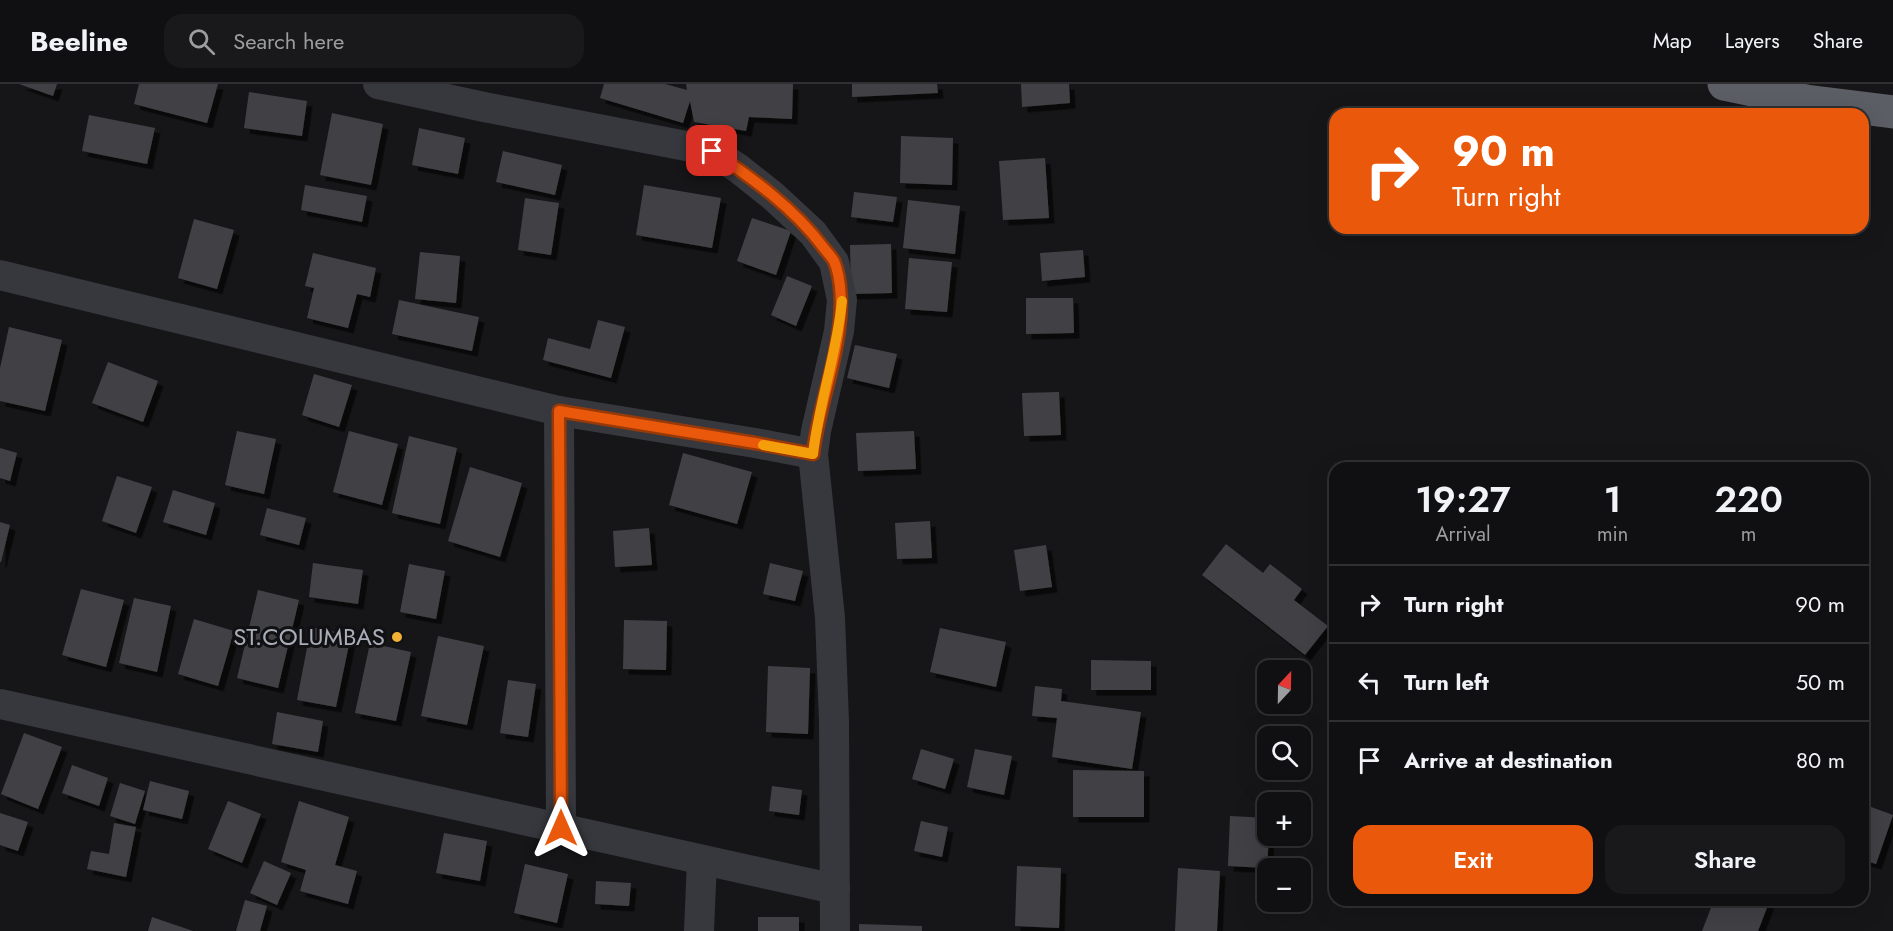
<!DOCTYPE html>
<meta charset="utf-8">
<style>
:root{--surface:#101012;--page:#19191b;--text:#f1f3f6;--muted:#9c9d9f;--line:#303032;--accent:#ea580c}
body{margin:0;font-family:Jost,sans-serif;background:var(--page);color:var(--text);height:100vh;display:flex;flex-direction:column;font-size:22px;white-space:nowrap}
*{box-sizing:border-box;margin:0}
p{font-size:20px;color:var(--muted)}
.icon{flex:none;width:33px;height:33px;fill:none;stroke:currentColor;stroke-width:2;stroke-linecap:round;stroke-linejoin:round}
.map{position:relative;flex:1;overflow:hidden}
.panel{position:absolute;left:1329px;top:378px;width:540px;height:444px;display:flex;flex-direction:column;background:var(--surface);border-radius:18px;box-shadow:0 6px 24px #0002,0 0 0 2px var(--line)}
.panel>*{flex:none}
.top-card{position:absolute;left:1329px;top:24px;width:540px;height:126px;border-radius:18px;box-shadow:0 6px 24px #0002,0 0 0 2px var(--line);background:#ea580c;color:#fff;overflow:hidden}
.needle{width:39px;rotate:22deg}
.controls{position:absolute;left:1257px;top:576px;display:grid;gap:12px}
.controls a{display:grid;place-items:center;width:54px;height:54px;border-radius:12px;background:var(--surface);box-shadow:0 6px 24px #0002,0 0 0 2px var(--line);font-size:30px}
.pin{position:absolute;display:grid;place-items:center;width:51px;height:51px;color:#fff;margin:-26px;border-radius:12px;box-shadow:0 3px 9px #0006}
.me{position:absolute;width:66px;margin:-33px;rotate:0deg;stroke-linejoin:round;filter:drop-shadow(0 0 4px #0008)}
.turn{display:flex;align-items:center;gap:21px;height:126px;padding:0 24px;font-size:27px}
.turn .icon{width:78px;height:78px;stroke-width:2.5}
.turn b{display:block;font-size:42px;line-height:51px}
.eta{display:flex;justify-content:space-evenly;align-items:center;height:102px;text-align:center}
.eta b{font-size:36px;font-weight:600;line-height:42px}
.button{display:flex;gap:12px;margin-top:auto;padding:12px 24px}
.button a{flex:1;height:69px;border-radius:18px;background:var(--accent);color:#fff;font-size:24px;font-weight:600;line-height:69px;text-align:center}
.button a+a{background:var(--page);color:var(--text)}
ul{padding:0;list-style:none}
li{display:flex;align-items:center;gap:18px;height:78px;padding:0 24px;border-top:2px solid var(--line)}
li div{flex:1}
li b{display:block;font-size:22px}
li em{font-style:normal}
header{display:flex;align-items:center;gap:36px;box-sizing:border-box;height:84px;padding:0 30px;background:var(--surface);border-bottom:2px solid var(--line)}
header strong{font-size:28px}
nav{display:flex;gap:33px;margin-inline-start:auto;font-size:21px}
.search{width:420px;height:54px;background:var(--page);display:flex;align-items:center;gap:15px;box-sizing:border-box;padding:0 21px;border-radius:18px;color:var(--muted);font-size:22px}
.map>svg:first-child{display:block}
.building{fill:#404145;filter:url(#shadow)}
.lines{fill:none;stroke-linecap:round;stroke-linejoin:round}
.minor{stroke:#37383d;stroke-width:30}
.trunk{stroke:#5b5e65;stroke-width:33}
.route-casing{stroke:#983908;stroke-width:15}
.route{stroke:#ea580c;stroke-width:10}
.slow{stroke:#f59e0b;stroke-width:10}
.poi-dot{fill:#f2b134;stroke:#111113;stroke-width:2}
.labels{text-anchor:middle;stroke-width:6;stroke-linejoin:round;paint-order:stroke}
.poi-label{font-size:24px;fill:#a8adb8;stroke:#111113;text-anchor:end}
</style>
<header>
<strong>Beeline</strong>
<div class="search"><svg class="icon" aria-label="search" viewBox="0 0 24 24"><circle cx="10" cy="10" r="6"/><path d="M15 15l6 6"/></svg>Search here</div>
<nav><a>Map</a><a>Layers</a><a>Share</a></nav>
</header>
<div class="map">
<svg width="1893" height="847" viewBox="0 0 1893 847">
<defs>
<filter id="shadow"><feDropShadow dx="5.5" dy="5.5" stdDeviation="0" flood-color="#0009"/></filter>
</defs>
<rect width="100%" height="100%" fill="#161618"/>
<g class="building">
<polygon points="19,0 57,0 53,12"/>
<polygon points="139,0 218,0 207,39 134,20"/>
<polygon points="604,0 665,0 687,6 686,0 793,0 792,35 749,33 746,47 694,38 690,17 683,39 600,14"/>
<polygon points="852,0 937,0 938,9 852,13"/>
<polygon points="1021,0 1069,0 1070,19 1022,23"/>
<polygon points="249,8 307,17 302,52 244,44"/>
<polygon points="332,29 383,40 371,101 320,91"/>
<polygon points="89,31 155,44 147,80 82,67"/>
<polygon points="419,44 465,54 458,90 412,81"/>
<polygon points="901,52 953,54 952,101 900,99"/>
<polygon points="503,67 562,81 555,111 496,98"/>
<polygon points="1045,74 1049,134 1003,136 999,77"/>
<polygon points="305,101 367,112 362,138 301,126"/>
<polygon points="644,101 721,114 712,164 636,151"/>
<polygon points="854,108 897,113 893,138 851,133"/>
<polygon points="525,114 559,119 551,171 518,166"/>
<polygon points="908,116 960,122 955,170 903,164"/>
<polygon points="752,134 791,147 776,191 737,177"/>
<polygon points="194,135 234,146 217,205 178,194"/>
<polygon points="891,160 892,209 851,210 850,161"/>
<polygon points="1083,166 1085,193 1042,197 1040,169"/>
<polygon points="420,168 460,172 456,219 415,215"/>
<polygon points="313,169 376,184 370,213 357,210 348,244 307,234 314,204 305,202"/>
<polygon points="909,174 952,178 947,228 905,225"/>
<polygon points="787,192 812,202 796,242 771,231"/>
<polygon points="1026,214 1073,214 1074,249 1026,250"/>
<polygon points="399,216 479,233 472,267 392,250"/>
<polygon points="598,236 625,243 611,294 543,276 548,254 590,265"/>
<polygon points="9,243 62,256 45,327 0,317 0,284"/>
<polygon points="855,261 897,270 889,304 847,294"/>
<polygon points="108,278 158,297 143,338 92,319"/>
<polygon points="314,290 352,301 339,343 302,331"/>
<polygon points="1059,308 1061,351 1024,352 1022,309"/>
<polygon points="237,347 276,355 264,410 225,401"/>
<polygon points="349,347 398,360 382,421 333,408"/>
<polygon points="914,347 916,385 858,387 856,349"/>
<polygon points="409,352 457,364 440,440 392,429"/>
<polygon points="0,364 17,369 10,397 0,394"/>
<polygon points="683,369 752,388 737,440 669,421"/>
<polygon points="470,383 522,399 500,473 448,457"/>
<polygon points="117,392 152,403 136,449 102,437"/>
<polygon points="173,406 215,419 206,451 163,438"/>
<polygon points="267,424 306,434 299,461 260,451"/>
<polygon points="930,437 932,474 897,475 895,439"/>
<polygon points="0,438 10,441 1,478 0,478"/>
<polygon points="649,444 652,481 615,483 613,447"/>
<polygon points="1226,460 1263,489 1270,480 1302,505 1294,516 1328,542 1305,571 1202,491"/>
<polygon points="1046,461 1052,503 1020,507 1014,466"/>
<polygon points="313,479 363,486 358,520 309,513"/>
<polygon points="770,479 803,487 795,517 763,510"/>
<polygon points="409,480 445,487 436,535 400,528"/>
<polygon points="81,505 124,516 106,583 62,571"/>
<polygon points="258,506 299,516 278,604 237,594"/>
<polygon points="134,514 171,522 157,588 119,579"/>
<polygon points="194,535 234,547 218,602 178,590"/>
<polygon points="624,536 667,537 666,586 623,585"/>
<polygon points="311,543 351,551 336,623 297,616"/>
<polygon points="940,544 1006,558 996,603 930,588"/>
<polygon points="438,552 484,562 467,641 421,632"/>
<polygon points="370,559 411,568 396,637 355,629"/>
<polygon points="1091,576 1151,577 1151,606 1091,606"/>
<polygon points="768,582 810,584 808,650 766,648"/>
<polygon points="508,596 536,600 528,653 500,649"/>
<polygon points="1035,602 1062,605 1061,617 1141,628 1132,685 1052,673 1057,634 1032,632"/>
<polygon points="277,628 323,637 318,668 272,660"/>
<polygon points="24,649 62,663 38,725 1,710"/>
<polygon points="921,665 954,675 945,705 912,695"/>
<polygon points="975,665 1012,672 1004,711 967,703"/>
<polygon points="72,681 108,694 99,722 62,709"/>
<polygon points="1073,686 1144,687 1144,733 1073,733"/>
<polygon points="150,697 189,707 182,735 143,726"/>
<polygon points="120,699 145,707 135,740 110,732"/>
<polygon points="772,702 802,706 799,731 769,727"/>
<polygon points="228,717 261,730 242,779 208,765"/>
<polygon points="299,717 349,733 335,781 357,787 348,820 300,807 306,786 281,778"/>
<polygon points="1863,720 1893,731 1876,780 1863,776"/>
<polygon points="0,729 28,738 18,767 0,761"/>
<polygon points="1230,732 1268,734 1268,752 1269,752 1267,784 1228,782"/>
<polygon points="921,737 948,743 942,773 914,767"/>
<polygon points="114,739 136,743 126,793 87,785 91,767 109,770"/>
<polygon points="444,749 487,757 480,797 436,789"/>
<polygon points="264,777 291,789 277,821 250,809"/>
<polygon points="525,780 568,790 557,839 514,829"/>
<polygon points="1017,782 1061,784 1059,844 1015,842"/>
<polygon points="1178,784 1220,787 1217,847 1175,847"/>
<polygon points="596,797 631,799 629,822 595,820"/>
<polygon points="245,816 267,822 260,847 236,847"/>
<polygon points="1714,816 1770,816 1758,847 1702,847"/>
<polygon points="152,833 193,847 148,847"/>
<rect x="758" y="833" width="41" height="14"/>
<polygon points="859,840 922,842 922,847 859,847"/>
</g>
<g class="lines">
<g class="minor">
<polyline points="378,0 484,23 712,67 739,85 773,112 813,149 834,178 842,216 839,247 816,347 813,370 830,534 834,637 835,847"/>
<polyline points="0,191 559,327 755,359 813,370"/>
<polyline points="559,327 561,744"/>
<polyline points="0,620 835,805"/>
<polyline points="699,847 702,776"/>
</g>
<polyline class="trunk" points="1724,0 1806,17 1893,28"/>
</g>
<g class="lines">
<defs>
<path id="route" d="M 561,744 L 559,327 L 755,359 L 813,370 C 818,327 834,287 839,245 C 842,225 842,196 834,177 C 831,172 826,167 823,163 C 794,124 752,94 712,67"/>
</defs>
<use href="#route" class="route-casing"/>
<use href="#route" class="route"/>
<path class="slow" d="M 763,361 L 813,370 C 819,318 837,269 842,217"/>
</g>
<circle class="poi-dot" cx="397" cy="553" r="6"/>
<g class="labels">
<g class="poi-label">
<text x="385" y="561">ST.COLUMBAS</text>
</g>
</g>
</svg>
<div class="controls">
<a><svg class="needle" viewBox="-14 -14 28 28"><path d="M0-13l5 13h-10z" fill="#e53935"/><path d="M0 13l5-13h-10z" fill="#9c9d9f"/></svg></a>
<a><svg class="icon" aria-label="search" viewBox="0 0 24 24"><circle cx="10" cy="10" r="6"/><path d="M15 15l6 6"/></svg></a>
<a>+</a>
<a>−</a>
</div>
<div class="pin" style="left:712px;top:67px;background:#d93025"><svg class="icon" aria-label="arrive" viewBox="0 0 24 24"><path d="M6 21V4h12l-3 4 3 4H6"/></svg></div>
<svg class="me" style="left:561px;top:744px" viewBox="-20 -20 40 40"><path d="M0-17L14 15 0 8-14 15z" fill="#ea580c" stroke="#fff" stroke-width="4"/></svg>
<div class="top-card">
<div class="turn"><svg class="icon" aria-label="right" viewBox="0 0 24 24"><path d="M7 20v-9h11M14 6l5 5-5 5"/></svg><div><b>90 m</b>Turn right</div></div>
</div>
<section class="panel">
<div class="eta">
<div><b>19:27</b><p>Arrival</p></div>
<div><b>1</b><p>min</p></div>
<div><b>220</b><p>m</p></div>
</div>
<ul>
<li><svg class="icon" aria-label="right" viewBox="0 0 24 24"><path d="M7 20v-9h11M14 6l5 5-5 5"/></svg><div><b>Turn right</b></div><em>90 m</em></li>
<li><svg class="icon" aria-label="left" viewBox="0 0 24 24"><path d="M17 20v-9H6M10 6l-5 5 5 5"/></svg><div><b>Turn left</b></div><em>50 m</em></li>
<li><svg class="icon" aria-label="arrive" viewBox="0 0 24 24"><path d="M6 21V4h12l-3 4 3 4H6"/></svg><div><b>Arrive at destination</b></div><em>80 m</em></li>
</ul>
<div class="button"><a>Exit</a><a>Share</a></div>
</section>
</div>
